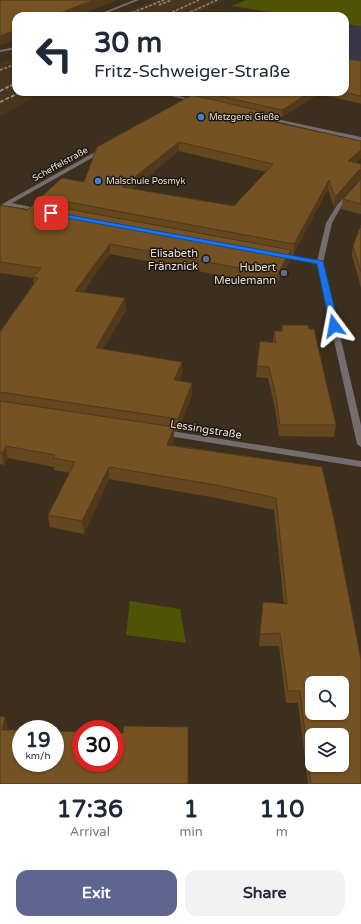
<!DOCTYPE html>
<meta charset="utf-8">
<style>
:root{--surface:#fff;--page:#f2f2f3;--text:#1f2937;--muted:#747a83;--accent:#5e658f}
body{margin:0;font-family:"Varela Round",sans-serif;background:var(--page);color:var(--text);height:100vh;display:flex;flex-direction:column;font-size:15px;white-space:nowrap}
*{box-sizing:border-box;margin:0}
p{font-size:13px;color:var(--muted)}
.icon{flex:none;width:22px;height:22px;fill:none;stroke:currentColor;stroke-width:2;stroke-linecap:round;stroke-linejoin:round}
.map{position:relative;height:784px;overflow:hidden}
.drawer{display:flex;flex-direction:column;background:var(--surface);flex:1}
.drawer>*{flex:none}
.top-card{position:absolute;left:12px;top:12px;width:337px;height:84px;border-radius:12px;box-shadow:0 1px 3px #0004;background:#fff;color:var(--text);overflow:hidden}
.controls{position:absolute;left:305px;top:676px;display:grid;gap:8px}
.controls a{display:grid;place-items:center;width:44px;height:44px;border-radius:8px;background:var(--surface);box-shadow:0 1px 3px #0004;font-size:20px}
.speed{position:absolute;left:12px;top:720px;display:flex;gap:8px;font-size:20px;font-weight:700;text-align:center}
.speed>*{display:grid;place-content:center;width:52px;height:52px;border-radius:50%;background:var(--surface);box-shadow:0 1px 3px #0004;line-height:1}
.speed small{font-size:10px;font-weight:400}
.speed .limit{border:6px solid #d22;background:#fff;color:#111}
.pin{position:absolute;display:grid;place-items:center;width:34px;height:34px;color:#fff;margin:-17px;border-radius:8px;box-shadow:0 2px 6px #0006}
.me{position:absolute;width:44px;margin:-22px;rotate:347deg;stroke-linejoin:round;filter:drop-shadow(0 0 3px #0008)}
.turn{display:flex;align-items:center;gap:14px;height:84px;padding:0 16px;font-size:18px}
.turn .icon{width:52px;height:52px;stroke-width:2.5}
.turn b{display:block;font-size:28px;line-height:34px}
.eta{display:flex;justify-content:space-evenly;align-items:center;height:68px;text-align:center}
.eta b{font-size:24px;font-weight:700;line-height:28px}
.cta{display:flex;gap:8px;margin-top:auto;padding:8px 16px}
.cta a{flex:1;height:46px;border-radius:12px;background:var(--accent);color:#fff;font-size:16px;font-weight:700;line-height:46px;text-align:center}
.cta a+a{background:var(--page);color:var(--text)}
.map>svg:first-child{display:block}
.built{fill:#47351e}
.education{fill:#393648}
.green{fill:#505304}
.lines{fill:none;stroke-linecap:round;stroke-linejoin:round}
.street{fill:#766b6e;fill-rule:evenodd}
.rail-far1{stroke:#928779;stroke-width:1.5;stroke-dasharray:3 1.5;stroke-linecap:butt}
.rail{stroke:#928779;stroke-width:2;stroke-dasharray:4 2;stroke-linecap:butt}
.wall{fill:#64471f;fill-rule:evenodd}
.shaded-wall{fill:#513919}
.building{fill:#745224;stroke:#513919;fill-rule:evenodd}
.route{fill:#1a73e8;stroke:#114b97}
.shop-dot{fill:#3f7fe0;stroke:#1e1811;stroke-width:1.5}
.service-dot{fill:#5c6f8a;stroke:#1e1811;stroke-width:1.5}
.labels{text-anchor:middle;stroke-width:3;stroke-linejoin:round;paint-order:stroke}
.far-poi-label{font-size:9px;fill:#e6ddd3;stroke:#1e1811;text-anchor:start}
.far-street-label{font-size:9px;fill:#e6ddd3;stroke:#1e1811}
.poi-label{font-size:11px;fill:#e6ddd3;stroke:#1e1811;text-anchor:end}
.street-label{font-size:11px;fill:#e6ddd3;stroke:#1e1811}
</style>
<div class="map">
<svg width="361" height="784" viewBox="0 0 361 784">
<rect width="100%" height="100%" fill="#3c2f1e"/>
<g class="built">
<polygon points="156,0 225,0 193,16 116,16"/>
<polygon points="16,56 16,92 43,92 0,117 0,63"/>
</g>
<polygon class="education" points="353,25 361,26 361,62 345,71 345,31"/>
<g class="green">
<polygon points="246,0 361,0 361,26 345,24 345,16 297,16 231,6"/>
<polygon points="130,601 180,609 186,643 126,635"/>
</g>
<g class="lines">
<g class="street">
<polygon points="134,0 139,0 99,16 94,16"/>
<polygon points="16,47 16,49 0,52 0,50"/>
<polygon points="155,92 163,92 198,101 196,102"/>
<polygon points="262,116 361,137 361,141 262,118"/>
<polygon points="104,147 107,149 106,150 12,203 40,209 40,211 8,206 0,210 0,206 4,203"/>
<polygon points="361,180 361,185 341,207 332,223 323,263 361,425 361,447 357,444 317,264 280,257 277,255 280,253 317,261 326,223 337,205 359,181"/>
<polygon points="165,430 361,461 361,467 162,435 161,433"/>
</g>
<g class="rail-far1">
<polyline points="159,5 172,0"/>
<polyline points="124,16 164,0"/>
<polyline points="164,16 199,0"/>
<polyline points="182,16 217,0"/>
<polyline points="0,70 16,64"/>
<polyline points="6,88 16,83"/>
</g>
<g class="rail">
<polyline points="0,91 8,87"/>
<polyline points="0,102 21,92"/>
</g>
</g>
<g class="wall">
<path d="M 361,61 L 361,104 L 359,103 L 318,94 L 282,117 L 274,116 L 274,122 L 361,158 L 356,163 L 361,164 L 361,214 L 341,209 L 343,199 L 361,179 L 358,180 L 334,207 L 328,189 L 293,255 L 290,254 L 290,260 L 276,286 L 110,254 L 83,292 L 126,310 L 103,349 L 182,362 L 182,373 L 179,381 L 192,383 L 192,395 L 178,431 L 174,431 L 174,440 L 172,445 L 322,467 L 361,784 L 308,784 L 298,703 L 286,703 L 279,646 L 259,646 L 260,634 L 284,604 L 274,510 L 216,498 L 109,479 L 84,534 L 50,527 L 48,515 L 70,473 L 54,470 L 54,467 L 8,458 L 4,465 L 0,464 L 0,332 L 34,283 L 33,278 L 0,273 L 0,205 L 27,210 L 42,204 L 41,197 L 84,182 L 190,97 L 170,92 L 345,92 ZM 179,151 L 266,172 L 234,206 L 132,189 Z"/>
<polygon points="361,225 361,288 352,256 353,246"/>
<polygon points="282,325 309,329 336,425 334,437 279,436 275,408 268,378 256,377 257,366 273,343 274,331 281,331"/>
</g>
<g class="shaded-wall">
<polygon points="94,0 118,0 77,16 52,16"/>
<polygon points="16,30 16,40 0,46 0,36"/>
<polygon points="310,92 318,92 318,94 282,117 282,110"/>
<polygon points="274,114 274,122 265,120"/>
<polygon points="179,142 179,151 122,197 122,187"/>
<polygon points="361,150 361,158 347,171 348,161"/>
<polygon points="359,170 361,170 361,179 358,180 334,207 335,197"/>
<polygon points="329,180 328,189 293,255 294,244"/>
<polygon points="110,244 110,254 76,302 75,291"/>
<polygon points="291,250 290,260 276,286 277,275"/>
<polygon points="125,298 126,310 97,359 96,348"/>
<polygon points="182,362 182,373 174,392 174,380"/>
<polygon points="192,383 192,395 178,431 178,419"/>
<polygon points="174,427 174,440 167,457 167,445"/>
<polygon points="6,446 8,458 4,465 2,453"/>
<polygon points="109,467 109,479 84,534 82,521"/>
<polygon points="5,717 8,729 5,742 2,730"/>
</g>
<g class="building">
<polygon points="0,0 94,0 52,16 16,16 16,30 0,36"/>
<polygon points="345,59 361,61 361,96 342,92 345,92"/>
<polygon points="202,92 310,92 282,110"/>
<path d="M 192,95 L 274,114 L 265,120 L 361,141 L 361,150 L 348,161 L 361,164 L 361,170 L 359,170 L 335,197 L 329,180 L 294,244 L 41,197 L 62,178 L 84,182 L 97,147 ZM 179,142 L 273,164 L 234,206 L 122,187 Z"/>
<polygon points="361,179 361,204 343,199"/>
<polygon points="35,203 291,250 277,275 110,244 75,291 125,298 96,348 182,362 174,380 192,383 178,419 0,392 0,332 38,278 33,277 41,268 0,262 0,205 27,210"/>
<polygon points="361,225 361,272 353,246"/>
<polygon points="282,325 308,325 309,329 314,329 336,425 280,425 276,397 269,367 257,366 260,341 276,343 274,331 283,331"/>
<path d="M 0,401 L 174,427 L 167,445 L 322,467 L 334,519 L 361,660 L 361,784 L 311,784 L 300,691 L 288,691 L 280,633 L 260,634 L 263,602 L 287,604 L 276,498 L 216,485 L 109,467 L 82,521 L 48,515 L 75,462 L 53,458 L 55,455 L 6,446 L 2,453 L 0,452 ZM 312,683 L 342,683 L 342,713 L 312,713 ZM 312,735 L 342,735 L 342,765 L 312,765 Z"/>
<polygon points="0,716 5,717 2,730 21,730 21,763 55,763 55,731 81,732 81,763 115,763 115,733 123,733 124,726 188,727 188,784 0,784"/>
</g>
<polygon class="route" points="48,211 323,261 339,326 334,328 330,326 317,264 51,215 48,214"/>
<g class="shop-dot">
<circle cx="201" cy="117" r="4"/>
<circle cx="98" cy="181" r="4"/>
</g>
<g class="service-dot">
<circle cx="206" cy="259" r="4"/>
<circle cx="284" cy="273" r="4"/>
</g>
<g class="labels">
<g class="far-poi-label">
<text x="209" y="120">Metzgerei Gieße</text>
<text x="106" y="184">Malschule Posmyk</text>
</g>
<g class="far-street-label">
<text transform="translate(60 164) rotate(-29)" y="3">Scheffelstraße</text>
</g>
<g class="poi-label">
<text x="198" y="257">Elisabeth<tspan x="198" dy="13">Fränznick</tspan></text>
<text x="276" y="271">Hubert<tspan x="276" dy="13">Meulemann</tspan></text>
</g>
<g class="street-label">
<text transform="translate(206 429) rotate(9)" y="4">Lessingstraße</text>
</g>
</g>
</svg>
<div class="controls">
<a><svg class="icon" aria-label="search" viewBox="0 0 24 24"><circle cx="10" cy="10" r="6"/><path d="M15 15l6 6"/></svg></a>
<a><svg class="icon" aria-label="layers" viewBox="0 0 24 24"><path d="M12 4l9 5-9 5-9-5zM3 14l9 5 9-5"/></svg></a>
</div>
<div class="speed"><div>19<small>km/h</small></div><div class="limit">30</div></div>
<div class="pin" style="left:51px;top:213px;background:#d93025"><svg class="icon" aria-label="arrive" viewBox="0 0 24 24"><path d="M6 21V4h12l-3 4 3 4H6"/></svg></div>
<svg class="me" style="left:334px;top:326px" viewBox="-20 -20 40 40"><path d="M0-17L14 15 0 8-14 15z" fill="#1a73e8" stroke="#fff" stroke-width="4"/></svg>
<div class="top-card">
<div class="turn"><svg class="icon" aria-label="left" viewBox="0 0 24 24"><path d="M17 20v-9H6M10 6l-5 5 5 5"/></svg><div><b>30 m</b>Fritz-Schweiger-Straße</div></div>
</div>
</div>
<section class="drawer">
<div class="eta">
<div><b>17:36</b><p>Arrival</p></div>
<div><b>1</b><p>min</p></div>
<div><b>110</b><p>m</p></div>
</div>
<div class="cta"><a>Exit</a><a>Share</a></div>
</section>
